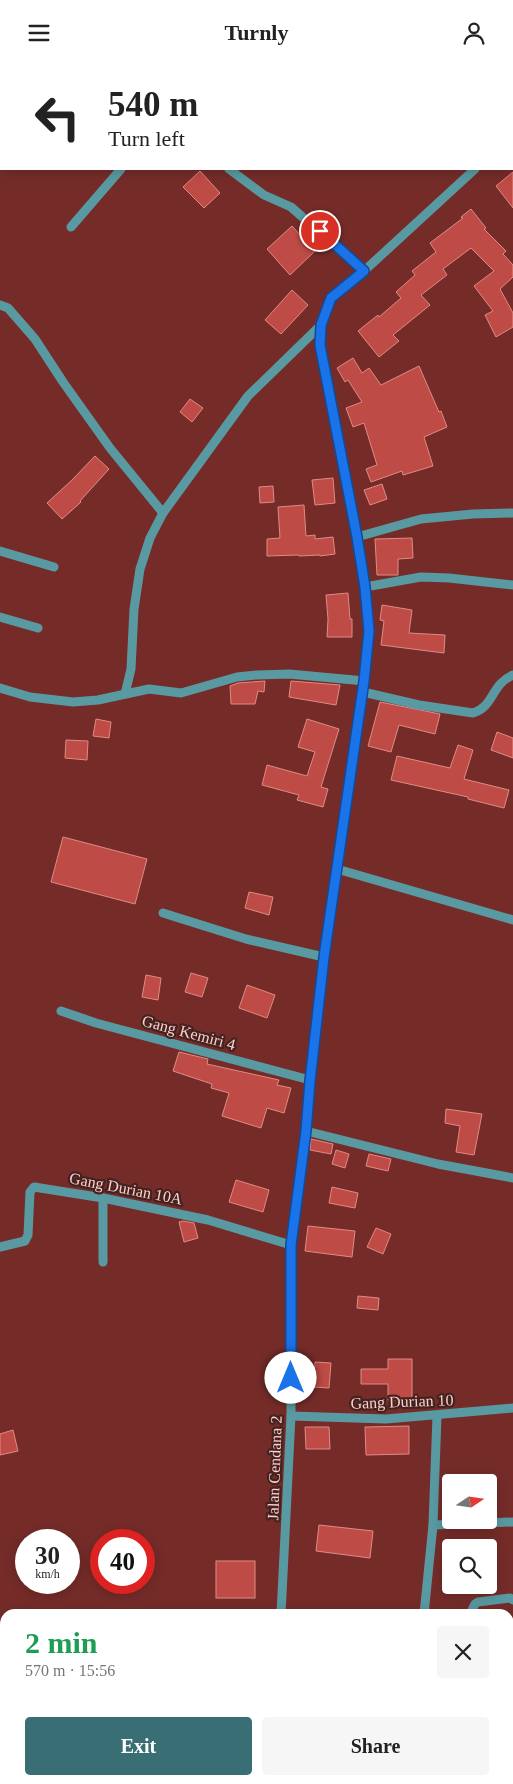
<!DOCTYPE html>
<meta charset="utf-8">
<style>
:root{--surface:#fff;--page:#f6f6f6;--text:#222;--muted:#767676;--accent:#386e74}
body{margin:0;font-family:"Times New Roman",serif;background:var(--page);color:var(--text);height:100vh;display:flex;flex-direction:column;font-size:19px;white-space:nowrap}
*{box-sizing:border-box;margin:0}
p{font-size:16px;color:var(--muted)}
.icon{flex:none;width:28px;height:28px;fill:none;stroke:currentColor;stroke-width:2;stroke-linecap:round;stroke-linejoin:round}
.map{position:relative;flex:1;overflow:hidden}
.side{position:absolute;left:0px;top:1544px;width:514px;height:176px;display:flex;flex-direction:column;background:var(--surface);border-radius:15px 15px 0 0;box-shadow:0 2px 12px #0003}
.side>*{flex:none}
.hud{position:absolute;left:0px;top:0px;width:514px;height:105px;box-shadow:0 2px 12px #0003;background:#fff;color:var(--text);overflow:hidden}
.needle{width:32px;rotate:77deg}
.buttons{position:absolute;left:442px;top:1409px;display:grid;gap:10px}
.buttons a{display:grid;place-items:center;width:55px;height:55px;border-radius:5px;background:var(--surface);box-shadow:0 2px 12px #0003;font-size:25px}
.speed{position:absolute;left:15px;top:1464px;display:flex;gap:10px;font-size:25px;font-weight:700;text-align:center}
.speed>*{display:grid;place-content:center;width:65px;height:65px;border-radius:50%;background:var(--surface);box-shadow:0 2px 12px #0003;line-height:1}
.speed small{font-size:12px;font-weight:400}
.speed .limit{border:8px solid #d22;background:#fff;color:#111}
.pin{position:absolute;display:grid;place-items:center;width:42px;height:42px;color:#fff;margin:-21px;border:2px solid #fff;border-radius:50%;box-shadow:0 1px 5px #0007}
.me{position:absolute;width:55px;margin:-28px;rotate:0deg;stroke-linejoin:round;filter:drop-shadow(0 0 4px #0008)}
.turn{display:flex;align-items:center;gap:18px;height:105px;padding:0 25px;font-size:22px}
.turn .icon{width:65px;height:65px;stroke-width:2.5}
.turn b{display:block;font-size:35px;line-height:42px}
.round{display:grid;place-items:center;flex:none;width:52px;height:52px;border-radius:5px;background:var(--page)}
.overview{display:flex;align-items:center;justify-content:space-between;height:85px;padding:0 25px}
h1{font-size:30px;font-weight:600;line-height:38px;color:#1e9e55}
.action{display:flex;gap:10px;margin-top:auto;padding:10px 25px}
.action a{flex:1;height:58px;border-radius:5px;background:var(--accent);color:#fff;font-size:20px;font-weight:600;line-height:58px;text-align:center}
.action a+a{background:var(--page);color:var(--text)}
header{display:flex;justify-content:space-between;align-items:center;height:65px;padding:0 25px;background:var(--surface);font-size:22px;font-weight:600}
.map>svg:first-child{display:block}
.building{fill:#bf4b46;stroke:#df8b84}
.lines{fill:none;stroke-linecap:round;stroke-linejoin:round}
.minor{stroke:#599aa2;stroke-width:9}
.major{stroke:#51ecfc;stroke-width:12}
.route-casing{stroke:#114b97;stroke-width:12}
.route{stroke:#1a73e8;stroke-width:9}
.labels{text-anchor:middle;stroke-width:4.5;stroke-linejoin:round;paint-order:stroke}
.street-label{font-size:16px;fill:#fccfca;stroke:#442220}
</style>
<header><svg class="icon" aria-label="menu" viewBox="0 0 24 24"><path d="M4 6h16M4 12h16M4 18h16"/></svg>Turnly<svg class="icon" aria-label="person" viewBox="0 0 24 24"><circle cx="12" cy="8" r="4"/><path d="M4 21q1-7 8-7t8 7"/></svg></header>
<div class="map">
<svg width="513" height="1719" viewBox="0 0 513 1719">
<rect width="100%" height="100%" fill="#752c29"/>
<g class="building">
<polygon points="200,106 220,128 204,143 183,122"/>
<polygon points="513,107 513,143 496,121"/>
<polygon points="471,144 486,163 484,164 506,186 503,189 513,200 513,212 500,224 513,248 513,262 496,272 485,250 493,246 474,221 494,206 471,183 443,204 447,210 421,230 430,240 393,270 399,276 379,292 358,266 378,250 379,252 401,233 396,227 415,210 412,206 436,187 430,178 463,153 461,152"/>
<polygon points="292,161 315,186 290,210 267,184"/>
<polygon points="292,225 308,240 281,269 265,255"/>
<polygon points="353,293 362,308 369,303 381,320 419,301 439,347 441,346 447,362 424,372 433,401 403,410 402,406 371,417 366,404 377,400 364,358 353,362 346,343 362,337 348,315 345,317 337,303"/>
<polygon points="190,334 203,343 192,357 180,347"/>
<polygon points="95,391 109,404 80,436 81,437 62,454 47,438 72,415"/>
<polygon points="333,413 335,438 315,440 312,415"/>
<polygon points="382,419 387,434 370,440 364,425"/>
<polygon points="273,421 274,437 260,438 259,422"/>
<polygon points="304,440 306,471 315,470 315,474 333,472 335,489 320,491 320,490 299,491 299,490 267,491 267,474 280,473 278,442"/>
<polygon points="412,473 413,493 398,494 398,510 377,510 375,474"/>
<polygon points="348,528 350,554 352,554 352,572 327,572 328,554 326,530"/>
<polygon points="382,540 412,545 409,568 445,570 444,588 381,580 384,556 380,555"/>
<polygon points="265,616 264,627 258,626 255,639 231,639 230,621 238,618"/>
<polygon points="291,616 340,620 336,640 289,632"/>
<polygon points="380,637 440,649 435,669 399,660 391,687 368,681"/>
<polygon points="96,654 111,657 109,673 93,671"/>
<polygon points="307,654 339,664 321,722 328,724 323,742 297,735 299,730 262,720 267,700 307,711 315,687 298,682"/>
<polygon points="497,667 513,673 513,693 491,685"/>
<polygon points="66,675 88,676 87,695 65,693"/>
<polygon points="458,680 473,685 464,714 509,725 504,743 468,734 468,732 391,715 397,691 450,703"/>
<polygon points="63,772 147,794 135,839 51,817"/>
<polygon points="249,827 273,832 269,850 245,843"/>
<polygon points="191,908 208,913 202,932 185,927"/>
<polygon points="146,910 161,913 158,935 142,932"/>
<polygon points="247,920 275,930 267,953 239,943"/>
<polygon points="179,987 208,994 207,999 279,1015 277,1020 291,1023 284,1048 267,1043 261,1063 222,1051 229,1028 211,1023 212,1019 173,1006"/>
<polygon points="446,1044 482,1049 474,1090 456,1087 460,1061 445,1058"/>
<polygon points="311,1074 333,1079 331,1089 310,1085"/>
<polygon points="336,1085 349,1089 345,1103 332,1099"/>
<polygon points="369,1089 391,1094 388,1106 366,1101"/>
<polygon points="236,1115 269,1125 263,1147 229,1137"/>
<polygon points="332,1122 358,1128 355,1143 329,1138"/>
<polygon points="183,1156 194,1158 198,1173 184,1177 179,1157"/>
<polygon points="308,1161 355,1166 352,1192 305,1186"/>
<polygon points="376,1163 391,1169 383,1189 367,1182"/>
<polygon points="358,1231 379,1233 378,1245 357,1243"/>
<polygon points="388,1294 412,1294 412,1335 388,1335 388,1319 361,1319 361,1304 388,1304"/>
<polygon points="315,1297 331,1298 329,1323 313,1322"/>
<polygon points="409,1361 409,1389 366,1390 365,1362"/>
<polygon points="305,1362 329,1362 330,1384 306,1384"/>
<polygon points="13,1365 18,1386 0,1390 0,1369"/>
<polygon points="319,1460 373,1466 370,1493 316,1486"/>
<rect x="216" y="1496" width="39" height="37"/>
</g>
<g class="lines">
<g class="minor">
<polyline points="156,1 157,0"/>
<polyline points="294,1 295,0"/>
<polyline points="512,69 513,68"/>
<polyline points="229,104 264,130 291,142 364,206"/>
<polyline points="71,162 121,104"/>
<polyline points="0,240 8,243 35,274 63,317 110,383 163,448"/>
<polyline points="357,472 421,454 473,449 513,448"/>
<polyline points="0,486 54,502"/>
<polyline points="365,522 421,512 449,513 513,520"/>
<polyline points="0,552 38,563"/>
<polyline points="0,623 30,632 73,637 98,635 149,624 181,628 237,612 257,610 289,609 365,616"/>
<path d="M 363,627 L 419,640 L 473,648 C 494,642 491,619 513,610"/>
<polyline points="125,629 131,604 134,544 140,504 150,473 163,448 248,331 321,260"/>
<polyline points="337,804 513,855"/>
<polyline points="163,848 246,874 324,892"/>
<polyline points="61,946 96,958 310,1015"/>
<polyline points="306,1066 438,1099 513,1113"/>
<polyline points="103,1133 103,1197"/>
<polyline points="0,1182 25,1176 28,1170 30,1127 34,1122 103,1133 208,1155 291,1180"/>
<polyline points="291,1351 386,1354 513,1343"/>
<polyline points="433,1460 513,1457"/>
<polyline points="281,1549 291,1351 291,1180 306,1066 310,1015 324,892 365,616 369,566 365,522 357,472 320,280 321,260 331,233 364,206 475,104"/>
<polyline points="424,1549 433,1460 437,1351"/>
<polyline points="470,1549 475,1539 478,1537 510,1533 513,1535"/>
<polyline points="509,1645 513,1645"/>
<polyline points="0,1704 5,1702"/>
<polyline points="40,1715 41,1719"/>
<polyline points="260,1719 260,1715"/>
<polyline points="430,1719 430,1715"/>
</g>
<g class="major">
<polyline points="486,0 488,1"/>
<polyline points="512,25 513,26"/>
</g>
</g>
<g class="lines">
<defs>
<polyline id="route" points="291,1313 291,1180 306,1066 310,1016 324,892 364,616 369,566 365,522 357,472 320,280 321,260 331,233 364,206 320,166"/>
</defs>
<use href="#route" class="route-casing"/>
<use href="#route" class="route"/>
</g>
<g class="labels">
<g class="street-label">
<text transform="translate(189 967) rotate(15)" y="6">Gang Kemiri 4</text>
<text transform="translate(126 1123) rotate(11)" y="6">Gang Durian 10A</text>
<text transform="translate(402 1336) rotate(-2)" y="6">Gang Durian 10</text>
<text transform="translate(274 1403) rotate(-88)" y="6">Jalan Cendana 2</text>
</g>
</g>
</svg>
<div class="buttons">
<a><svg class="needle" viewBox="-14 -14 28 28"><path d="M0-13l5 13h-10z" fill="#e53935"/><path d="M0 13l5-13h-10z" fill="#767676"/></svg></a>
<a><svg class="icon" aria-label="search" viewBox="0 0 24 24"><circle cx="10" cy="10" r="6"/><path d="M15 15l6 6"/></svg></a>
</div>
<div class="speed"><div>30<small>km/h</small></div><div class="limit">40</div></div>
<div class="pin" style="left:320px;top:166px;background:#d93025"><svg class="icon" aria-label="arrive" viewBox="0 0 24 24"><path d="M6 21V4h12l-3 4 3 4H6"/></svg></div>
<svg class="me" style="left:291px;top:1313px" viewBox="-20 -20 40 40"><circle r="19" fill="#fff"/><path d="M0-13L10 11 0 6-10 11z" fill="#1a73e8"/></svg>
<div class="hud">
<div class="turn"><svg class="icon" aria-label="left" viewBox="0 0 24 24"><path d="M17 20v-9H6M10 6l-5 5 5 5"/></svg><div><b>540 m</b>Turn left</div></div>
</div>
<section class="side">
<div class="overview"><div><h1>2 min</h1><p>570 m · 15:56</p></div><a class="round"><svg class="icon" aria-label="close" viewBox="0 0 24 24"><path d="M6 6l12 12M18 6L6 18"/></svg></a></div>
<div class="action"><a>Exit</a><a>Share</a></div>
</section>
</div>
